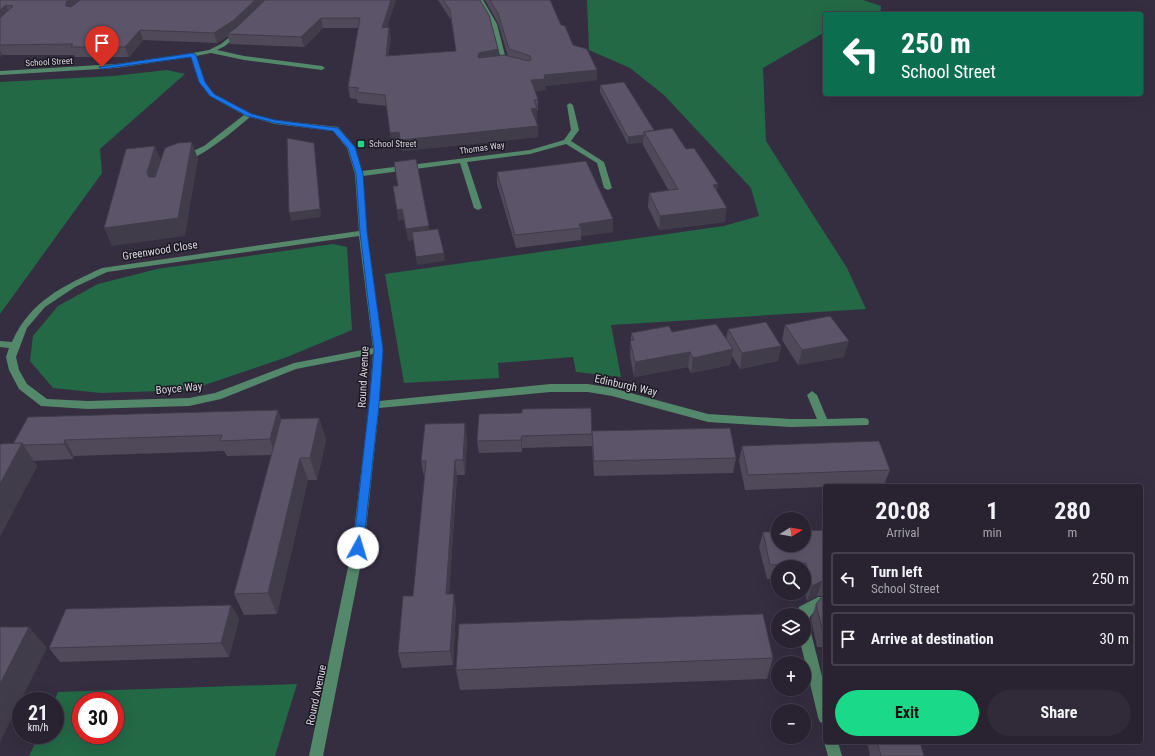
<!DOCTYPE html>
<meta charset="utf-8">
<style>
:root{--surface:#282231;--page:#302a39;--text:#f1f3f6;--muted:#a5a4ab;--line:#443f4d;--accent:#1ad988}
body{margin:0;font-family:"Roboto Condensed",sans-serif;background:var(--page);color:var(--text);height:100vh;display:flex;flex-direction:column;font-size:15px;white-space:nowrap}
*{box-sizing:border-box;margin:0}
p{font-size:13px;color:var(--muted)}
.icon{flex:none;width:22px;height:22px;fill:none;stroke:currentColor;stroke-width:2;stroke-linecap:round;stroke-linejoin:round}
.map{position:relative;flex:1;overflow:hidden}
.details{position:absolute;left:823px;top:484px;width:320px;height:260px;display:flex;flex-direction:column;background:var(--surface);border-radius:4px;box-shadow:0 4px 16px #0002,0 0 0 1px var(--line)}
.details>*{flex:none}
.hud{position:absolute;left:823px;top:12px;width:320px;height:84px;border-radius:4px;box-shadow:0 4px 16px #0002,0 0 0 1px var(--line);background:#0b6e4f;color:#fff;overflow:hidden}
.needle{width:26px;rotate:79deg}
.buttons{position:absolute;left:771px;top:512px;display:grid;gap:8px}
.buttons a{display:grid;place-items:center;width:40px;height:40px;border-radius:50%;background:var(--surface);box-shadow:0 4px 16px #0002,0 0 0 1px var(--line);font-size:20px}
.speed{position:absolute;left:12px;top:692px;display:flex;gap:8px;font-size:20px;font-weight:700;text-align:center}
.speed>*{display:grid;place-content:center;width:52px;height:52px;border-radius:50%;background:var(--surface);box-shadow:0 4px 16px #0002,0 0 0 1px var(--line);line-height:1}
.speed small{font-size:10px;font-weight:400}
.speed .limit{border:6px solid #d22;background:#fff;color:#111}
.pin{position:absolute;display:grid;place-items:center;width:34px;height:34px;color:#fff;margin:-41px -17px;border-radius:50% 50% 50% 0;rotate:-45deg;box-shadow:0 0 4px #0007}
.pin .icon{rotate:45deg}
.me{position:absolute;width:44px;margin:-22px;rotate:6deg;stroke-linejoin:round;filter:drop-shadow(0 0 3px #0008)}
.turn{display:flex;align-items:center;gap:14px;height:84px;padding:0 12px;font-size:18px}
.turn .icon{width:52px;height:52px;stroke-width:2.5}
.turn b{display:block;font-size:28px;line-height:34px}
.eta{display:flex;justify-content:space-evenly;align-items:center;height:68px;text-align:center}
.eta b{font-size:24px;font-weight:700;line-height:28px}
.primary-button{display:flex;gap:8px;margin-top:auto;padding:8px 12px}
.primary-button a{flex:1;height:46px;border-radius:24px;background:var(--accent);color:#111;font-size:16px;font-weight:700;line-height:46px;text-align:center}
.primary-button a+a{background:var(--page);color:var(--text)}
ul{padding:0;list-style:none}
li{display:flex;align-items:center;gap:12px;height:54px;margin:0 8px 6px;padding:0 4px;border:2px solid var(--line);border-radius:4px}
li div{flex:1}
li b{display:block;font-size:15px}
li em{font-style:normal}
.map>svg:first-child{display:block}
.green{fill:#236946;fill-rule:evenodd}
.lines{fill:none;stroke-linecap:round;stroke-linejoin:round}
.minor{fill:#54886a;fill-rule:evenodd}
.wall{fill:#4f495a}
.shaded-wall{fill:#403c4a}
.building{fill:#5c5569;stroke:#403c4a}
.route{fill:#1a73e8;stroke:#114b97}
.poi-dot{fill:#1ad988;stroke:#1b1821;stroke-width:1.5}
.labels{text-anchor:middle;stroke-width:3;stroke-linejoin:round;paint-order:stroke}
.far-street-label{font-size:9px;fill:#d8d5e1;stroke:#1b1821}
.far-poi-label{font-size:9px;fill:#d8d5e1;stroke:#1b1821;text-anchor:start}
.street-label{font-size:11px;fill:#d8d5e1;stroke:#1b1821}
</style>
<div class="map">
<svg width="1155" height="756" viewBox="0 0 1155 756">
<rect width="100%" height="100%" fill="#352e41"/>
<g class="green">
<polygon points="587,0 863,0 881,6 880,14 825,14 825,32 763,68 766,141 847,268 866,309 611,325 621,377 576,372 573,357 498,363 499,378 404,383 385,274 724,226 759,216 751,188 664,95 630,68 589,50"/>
<polygon points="167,70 185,74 100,149 102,173 0,314 0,82 113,76"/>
<polygon points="333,244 347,247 352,330 287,357 190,390 101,393 53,388 30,361 33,336 58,306 98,284 157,269"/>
<path d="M 297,684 L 275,756 L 29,756 L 39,735 L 55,735 L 54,701 L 58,692 ZM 81,701 L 115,701 L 115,735 L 81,735 Z"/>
</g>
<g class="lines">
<g class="minor">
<polygon points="477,0 483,0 497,24 507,63 502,62 491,24"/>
<path d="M 237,31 L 242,32 L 225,46 L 217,50 L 244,56 L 322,66 L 325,68 L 322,70 L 244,60 L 211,53 L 196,56 L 205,82 L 214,94 L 251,114 L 275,120 L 338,127 L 355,147 L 362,171 L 530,150 L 564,140 L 571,130 L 567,105 L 570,103 L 573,105 L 579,130 L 571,141 L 604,162 L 612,188 L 608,190 L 604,188 L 597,163 L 566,144 L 530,154 L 467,162 L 482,208 L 478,210 L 474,208 L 460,163 L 363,176 L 367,233 L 383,350 L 379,401 L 550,384 L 588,384 L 612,388 L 708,414 L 790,419 L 817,419 L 807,395 L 812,391 L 817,395 L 827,419 L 864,418 L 868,419 L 869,422 L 868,425 L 790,427 L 708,422 L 612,396 L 588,392 L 550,392 L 379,408 L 364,548 L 323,756 L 309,756 L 352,548 L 369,405 L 373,354 L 296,369 L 221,399 L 189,406 L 88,409 L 41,406 L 19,389 L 9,370 L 6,357 L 9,348 L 0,347 L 0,341 L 12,342 C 30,301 63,286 102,268 L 359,231 L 355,174 L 347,148 L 333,131 L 275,124 L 250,117 C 237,128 197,163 180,161 L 180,157 L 204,146 L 244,115 L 210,96 L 199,82 L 191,57 L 116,68 L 0,75 L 0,71 L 116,64 L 193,53 L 209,50 L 221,44 ZM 359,236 L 373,348 L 294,363 L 215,393 L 189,398 L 88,401 L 47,399 L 27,384 L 19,370 L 16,357 L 27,328 L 45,307 L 75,287 L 107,272 Z"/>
<path d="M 818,597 L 825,597 L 825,609 C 817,609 812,612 809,619 L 804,621 L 804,615 L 798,615 L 799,607 Z"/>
<polygon points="804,623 809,625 810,629 825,688 825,724 820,722 818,717 800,641 804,641"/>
<polygon points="825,739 825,742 838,742 842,756 828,756 824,742"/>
</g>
</g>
<g class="wall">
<polygon points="0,0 396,0 387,27 391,37 388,56 456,51 451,20 438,0 480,0 498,49 499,56 508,56 498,23 485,0 550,0 561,25 573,45 597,80 545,86 546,90 535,91 538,99 538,110 537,110 537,119 535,119 538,126 538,137 402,151 401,144 392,145 387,106 358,103 357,99 350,98 348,87 359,28 323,28 304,47 230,44 228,36 217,43 143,40 129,57 75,57 74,55 2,55 0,57"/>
<polygon points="600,85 654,130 686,149 718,184 717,190 725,222 659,230 648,207 649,193 669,191 643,145 643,142 628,144 600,92"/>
<polygon points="497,172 613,232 581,236 581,240 516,248 497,184"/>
<polygon points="785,325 844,357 798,365 782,340"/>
<polygon points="728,329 781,346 778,361 740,369 732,356 730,365 691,373 688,367 634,377 630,356 631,333 672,332 726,339"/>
<polygon points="479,414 592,434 736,458 733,473 594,476 592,446 522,448 522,452 479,453 477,441"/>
<polygon points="319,418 326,440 317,480 308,480 277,614 244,615 234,594 272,455 227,456 224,451 74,456 73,459 33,461 37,466 0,536 0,444 13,444 282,419"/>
<polygon points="467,438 465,475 457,475 449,594 456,608 453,665 402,668 398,653 413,596 425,477 424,477 421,461"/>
<polygon points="742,446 890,470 884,485 825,486 825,487 745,490 739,461"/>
<polygon points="825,530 825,596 817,596 807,601 804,588 804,567 778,567 778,579 767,579 759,547 763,532"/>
<polygon points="825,597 825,647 817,647 811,619 816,604"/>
<polygon points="231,605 239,619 229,657 60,662 49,648"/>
<polygon points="773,658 767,679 460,690 456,670"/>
<polygon points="867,742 920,742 924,756 870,756"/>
</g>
<g class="shaded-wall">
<polygon points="69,0 85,0 70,12 66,6 66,2"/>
<polygon points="255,0 267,0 236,30 227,34 228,36 217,43 214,33"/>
<polygon points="391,0 396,0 383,38 382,28"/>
<polygon points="6,5 10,15 0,24 0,10"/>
<polygon points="321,18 323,28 304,47 301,37"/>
<polygon points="389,27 391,37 387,66 386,56"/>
<polygon points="140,30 143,40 129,57 125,47"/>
<polygon points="498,49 499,60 480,64 478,57 479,53"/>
<polygon points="0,50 2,55 1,57 0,56"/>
<polygon points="597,70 597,80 545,86 546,90 531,91 531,80 544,75"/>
<polygon points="537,108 537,119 532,120 531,109"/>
<polygon points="538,126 538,137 402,151 401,144 392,145 390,133"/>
<polygon points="644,135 643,142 628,144 628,137"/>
<polygon points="192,142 198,159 185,236 112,246 104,228"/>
<polygon points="314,143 315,150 321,217 291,221 289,213"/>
<polygon points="155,146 162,163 154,191 147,173"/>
<polygon points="718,184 716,198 713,185"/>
<polygon points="727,208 725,222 659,230 660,216"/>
<polygon points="402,209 404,220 398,221 397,210"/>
<polygon points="613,219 613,232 581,236 581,228 579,224"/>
<polygon points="429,226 430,237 408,241 406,229"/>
<polygon points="444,253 445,261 417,265 416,257"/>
<polygon points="849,341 844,357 798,365 802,350"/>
<polygon points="781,346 778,361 740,369 742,353"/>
<polygon points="733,349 730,365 691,373 693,358"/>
<polygon points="690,352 688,367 634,377 635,362"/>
<polygon points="278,410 284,425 275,455 270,439"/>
<polygon points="319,418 326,440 317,480 310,458"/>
<polygon points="465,423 467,438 465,475 463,460"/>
<polygon points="522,436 522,452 521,440"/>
<polygon points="65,440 74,456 73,459 64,444"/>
<polygon points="22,443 37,466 0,536 0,484"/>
<polygon points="300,458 308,480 277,614 268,593"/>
<polygon points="455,460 457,475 448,609 446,594"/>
<polygon points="822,581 817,596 807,601 812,586"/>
<polygon points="454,594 456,608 453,665 450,651"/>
<polygon points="231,605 239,619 229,657 221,643"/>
<polygon points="29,627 47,648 0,742 0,684"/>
</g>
<g class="building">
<polygon points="0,0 69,0 66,2 66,6 71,7 80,0 255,0 234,20 214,33 140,30 125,47 71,47 73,44 0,45 0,18 13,6 6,5 0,10"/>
<polygon points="265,0 391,0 382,28 389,27 386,56 456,51 450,10 443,0 480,0 489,15 498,49 479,53 478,57 479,58 504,55 529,61 531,60 530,56 509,49 498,13 490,0 550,0 561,25 565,26 573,45 587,49 597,70 544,75 545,79 531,80 538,99 534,100 537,108 531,109 538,126 400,140 399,132 390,133 385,95 356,92 359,88 348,87 360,18 321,18 301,37 227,34 236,28"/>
<polygon points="624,82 654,130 644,132 644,135 628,137 600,85"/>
<polygon points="672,128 686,149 694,148 718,184 713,185 727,208 660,216 649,193 678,189 644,132"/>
<polygon points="287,138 314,143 320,209 289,213"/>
<polygon points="192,142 178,218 104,228 126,149 155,146 147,173 149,177 155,177 165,148 178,143"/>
<polygon points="416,159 429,226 406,229 402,209 397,210 393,186 398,186 394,162"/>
<polygon points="586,161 613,219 579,224 581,228 515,235 497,172"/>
<polygon points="438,229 444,253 416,257 412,232"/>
<polygon points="830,316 849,341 802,350 785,325"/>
<polygon points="766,322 781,346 742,353 728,329"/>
<polygon points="716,324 733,349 693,358 690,352 635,362 630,341 634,340 631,333 669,326 672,332"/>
<polygon points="591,408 592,434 522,436 521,440 477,441 479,414 522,413 522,409"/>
<polygon points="278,410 270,439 220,441 222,435 65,440 64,444 23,445 22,443 13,444 28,417"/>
<polygon points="319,418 310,458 300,458 268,593 234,594 281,419"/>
<polygon points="465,423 463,460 455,460 446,594 454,594 450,651 398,653 403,596 413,596 426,461 421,461 425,424"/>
<polygon points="730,428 736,458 594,461 592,431"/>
<polygon points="879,441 890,470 748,475 742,446"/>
<polygon points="22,443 0,484 0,444"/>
<polygon points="825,530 825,581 822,581 812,586 806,563 770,565 763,532 778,532 778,545 804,545 804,531"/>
<polygon points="825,597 825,633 823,633 816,604 821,598"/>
<polygon points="231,605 221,643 49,648 66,609"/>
<polygon points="763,614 773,658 456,670 459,624"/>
<polygon points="0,627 29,627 0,684"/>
<polygon points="877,742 920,742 924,756 881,756"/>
</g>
<polygon class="route" points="193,53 196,55 205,82 214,94 252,114 275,120 338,128 355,147 363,174 367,232 383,350 379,405 363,548 362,551 354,551 353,548 369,405 374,350 360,232 356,174 348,148 333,131 275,123 247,116 210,96 199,82 191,57 102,69 99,67"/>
<rect class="poi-dot" x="357" y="140" width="8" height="8" rx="2"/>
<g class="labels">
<g class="far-street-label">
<text transform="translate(49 62) rotate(-3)" y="3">School Street</text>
<text transform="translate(482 148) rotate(-8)" y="3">Thomas Way</text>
</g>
<g class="far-poi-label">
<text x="369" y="147">School Street</text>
</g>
<g class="street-label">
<text transform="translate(160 250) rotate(-9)" y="4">Greenwood Close</text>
<text transform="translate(363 377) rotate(-87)" y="4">Round Avenue</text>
<text transform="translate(626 385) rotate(13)" y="4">Edinburgh Way</text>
<text transform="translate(179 388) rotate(-5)" y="4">Boyce Way</text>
<text transform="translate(316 695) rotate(-78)" y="4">Round Avenue</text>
</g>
</g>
</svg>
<div class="buttons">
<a><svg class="needle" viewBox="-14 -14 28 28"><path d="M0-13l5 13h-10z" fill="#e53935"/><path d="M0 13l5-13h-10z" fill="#a5a4ab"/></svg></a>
<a><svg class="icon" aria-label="search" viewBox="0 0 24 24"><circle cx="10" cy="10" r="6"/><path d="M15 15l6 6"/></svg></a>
<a><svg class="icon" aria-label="layers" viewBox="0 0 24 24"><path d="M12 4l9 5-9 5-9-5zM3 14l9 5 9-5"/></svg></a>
<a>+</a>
<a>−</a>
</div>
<div class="speed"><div>21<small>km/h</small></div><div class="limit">30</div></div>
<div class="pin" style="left:102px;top:67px;background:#d93025"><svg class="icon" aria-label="arrive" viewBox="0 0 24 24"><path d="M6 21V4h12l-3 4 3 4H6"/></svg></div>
<svg class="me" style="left:358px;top:548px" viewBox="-20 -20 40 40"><circle r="19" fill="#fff"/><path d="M0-13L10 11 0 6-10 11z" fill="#1a73e8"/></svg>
<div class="hud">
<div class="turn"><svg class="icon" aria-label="left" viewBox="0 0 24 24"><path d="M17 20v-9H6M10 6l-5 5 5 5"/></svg><div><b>250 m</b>School Street</div></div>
</div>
<section class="details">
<div class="eta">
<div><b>20:08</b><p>Arrival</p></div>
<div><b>1</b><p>min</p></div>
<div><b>280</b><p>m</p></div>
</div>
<ul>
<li><svg class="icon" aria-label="left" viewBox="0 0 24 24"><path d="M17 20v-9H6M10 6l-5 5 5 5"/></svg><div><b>Turn left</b><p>School Street</p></div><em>250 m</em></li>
<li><svg class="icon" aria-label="arrive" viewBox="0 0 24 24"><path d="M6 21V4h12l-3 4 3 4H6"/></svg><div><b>Arrive at destination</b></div><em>30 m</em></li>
</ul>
<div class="primary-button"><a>Exit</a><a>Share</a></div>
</section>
</div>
